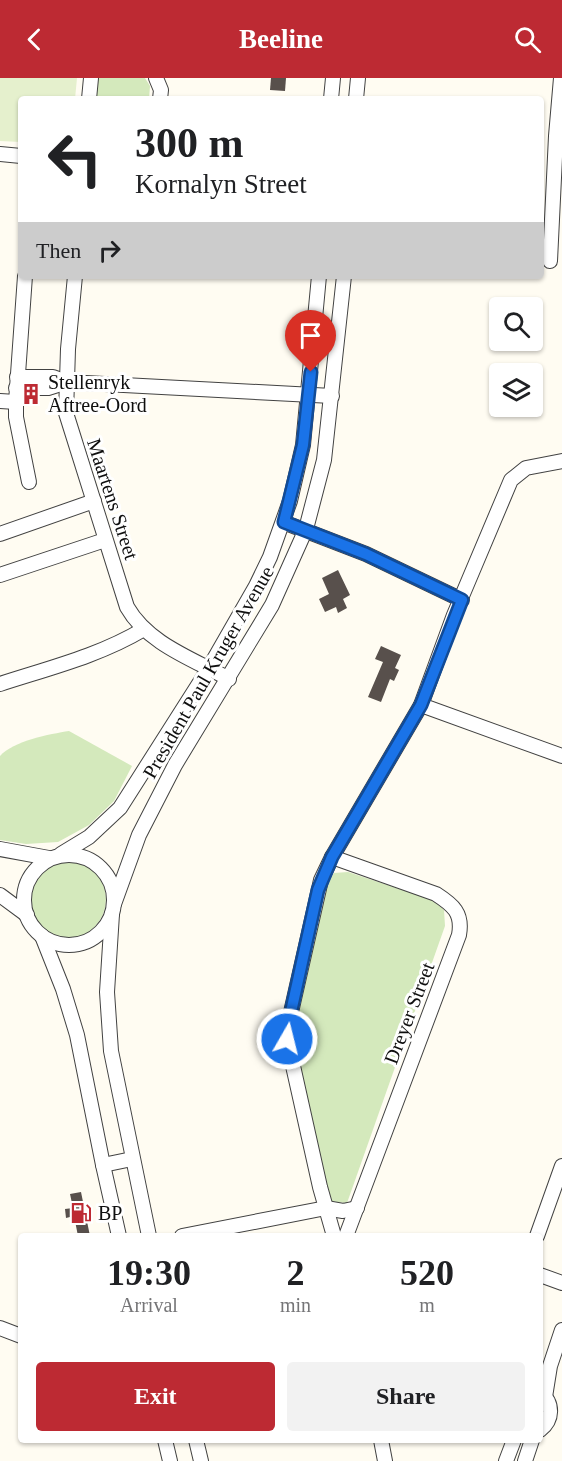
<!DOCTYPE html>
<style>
:root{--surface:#fff;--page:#f2f2f2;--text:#202124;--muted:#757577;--accent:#bd2a33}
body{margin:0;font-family:Georgia,serif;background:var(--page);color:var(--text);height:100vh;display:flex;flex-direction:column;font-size:22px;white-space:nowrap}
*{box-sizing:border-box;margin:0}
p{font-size:20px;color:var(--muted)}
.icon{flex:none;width:33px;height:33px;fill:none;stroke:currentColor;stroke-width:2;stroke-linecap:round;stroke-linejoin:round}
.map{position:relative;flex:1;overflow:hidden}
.sheet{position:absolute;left:18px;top:1155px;width:525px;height:210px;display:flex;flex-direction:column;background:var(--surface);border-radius:6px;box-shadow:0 2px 4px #0004}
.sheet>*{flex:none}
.top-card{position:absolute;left:18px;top:18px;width:526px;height:183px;border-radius:6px;box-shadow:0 2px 4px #0004;background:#fff;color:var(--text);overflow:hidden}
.buttons{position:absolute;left:489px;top:219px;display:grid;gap:12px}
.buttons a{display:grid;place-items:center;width:54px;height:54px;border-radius:6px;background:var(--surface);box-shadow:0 2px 4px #0004;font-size:30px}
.pin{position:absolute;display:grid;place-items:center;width:51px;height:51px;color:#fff;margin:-62px -26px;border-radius:50% 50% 50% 0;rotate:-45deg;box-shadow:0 0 6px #0007}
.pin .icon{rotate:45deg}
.me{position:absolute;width:66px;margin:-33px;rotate:8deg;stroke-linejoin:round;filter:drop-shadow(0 0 4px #0008)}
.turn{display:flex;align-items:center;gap:21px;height:126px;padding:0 18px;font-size:27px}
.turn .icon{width:78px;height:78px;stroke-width:2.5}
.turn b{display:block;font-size:42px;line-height:51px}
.then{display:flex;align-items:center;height:57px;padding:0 18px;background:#0003;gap:12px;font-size:22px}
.eta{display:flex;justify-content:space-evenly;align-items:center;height:102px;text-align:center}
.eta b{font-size:36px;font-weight:800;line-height:42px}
.primary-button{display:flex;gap:12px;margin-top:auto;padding:12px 18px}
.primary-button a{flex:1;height:69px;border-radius:6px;background:var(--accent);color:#fff;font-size:24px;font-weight:800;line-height:69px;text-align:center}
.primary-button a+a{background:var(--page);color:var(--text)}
header{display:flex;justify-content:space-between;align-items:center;height:78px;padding:0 18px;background:var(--accent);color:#fff;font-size:27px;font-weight:800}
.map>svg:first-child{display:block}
.green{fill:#d4e9bc}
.pitch{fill:#e5f0cd}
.building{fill:#58504c}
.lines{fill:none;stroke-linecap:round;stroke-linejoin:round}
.minor-casing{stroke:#424242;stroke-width:16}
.minor{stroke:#fff;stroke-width:14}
.route-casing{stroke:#114b97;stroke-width:15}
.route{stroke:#1a73e8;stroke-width:10}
.labels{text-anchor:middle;stroke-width:6;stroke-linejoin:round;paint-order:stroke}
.poi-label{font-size:20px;fill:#0f0f0f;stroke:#fff;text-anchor:start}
.street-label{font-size:20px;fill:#0f0f0f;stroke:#fff}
</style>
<header><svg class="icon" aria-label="back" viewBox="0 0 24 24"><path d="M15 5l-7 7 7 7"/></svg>Beeline<svg class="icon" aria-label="search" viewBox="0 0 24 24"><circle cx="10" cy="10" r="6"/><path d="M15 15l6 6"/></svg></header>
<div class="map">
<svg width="562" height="1383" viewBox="0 0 562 1383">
<rect width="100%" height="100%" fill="#fffcf2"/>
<g class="green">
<polygon points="92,0 145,0 150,8 149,21 90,21"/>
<path d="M 69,653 L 132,688 L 114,723 L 89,747 L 58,764 L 26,766 L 0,762 L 0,678 C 13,663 50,656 69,653 Z"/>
<circle cx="66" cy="821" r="40"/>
<polygon points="348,794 433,822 444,832 445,848 347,1125 327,1123 290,951 324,810 334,795"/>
</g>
<polygon class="pitch" points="0,0 77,0 75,21 21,21 21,64 0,63"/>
<g class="building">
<polygon points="271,0 286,0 285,13 270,12"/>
<polygon points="338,492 350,517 343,521 347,530 338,535 336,529 325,534 319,521 329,516 322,500"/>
<polygon points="381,568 401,577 395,590 399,592 394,603 390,601 381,624 368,619 383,584 375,581"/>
<polygon points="81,1114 90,1158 78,1158 74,1138 66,1140 65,1131 73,1130 70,1116"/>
</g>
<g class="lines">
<defs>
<g id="minor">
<polyline points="156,0 161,12 160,21"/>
<polyline points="89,21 91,0"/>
<polyline points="331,21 333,0"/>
<polyline points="356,21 358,0"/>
<polyline points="0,76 21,78"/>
<polyline points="550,183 556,58 561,0"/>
<polyline points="25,198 16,324 16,339 29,404"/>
<path d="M 75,198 L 68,271 L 66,335 L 127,529 C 148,566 193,581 229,601"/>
<polyline points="17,299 53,299 67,304 332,318"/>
<polyline points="16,310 48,310 67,304"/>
<polyline points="0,323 16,324"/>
<polyline points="283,444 366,476 462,522"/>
<polyline points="0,456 94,423"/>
<polyline points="0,497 105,462"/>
<path d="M 0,606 C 49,590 99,578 144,551"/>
<polyline points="421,627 562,678"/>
<polyline points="0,771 49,780"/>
<polyline points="61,776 89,759 120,730 209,590 256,508 270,479 290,423 303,367 319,198"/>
<circle cx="69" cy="822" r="45"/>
<path d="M 332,779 L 436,816 C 453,827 463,835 459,857 L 346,1158"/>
<polyline points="0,817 27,837"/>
<polyline points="114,826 139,757 175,687 272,527 306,451 324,382 344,198"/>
<polyline points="112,836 107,914 111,973 149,1158"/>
<polyline points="42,858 63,911 77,957 103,1087 119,1158"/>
<polyline points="103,1087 132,1081"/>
<polyline points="182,1158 326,1130 343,1133 357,1130"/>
<polyline points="334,1158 320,1109 287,961 289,943 321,802 332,779 421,627 454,537 511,402 526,390 562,383"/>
<polyline points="537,1158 562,1088"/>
<polyline points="540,1197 562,1205"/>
<polyline points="0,1250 21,1258"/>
<polyline points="545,1319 550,1288 562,1252"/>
<path d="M 540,1352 C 553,1342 554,1325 540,1314"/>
<polyline points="165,1362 170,1383"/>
<polyline points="196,1362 201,1383"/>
<polyline points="381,1362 385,1383"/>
<polyline points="506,1383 514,1362"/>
<polyline points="525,1383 532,1362"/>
</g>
</defs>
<use href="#minor" class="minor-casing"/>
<use href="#minor" class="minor"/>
</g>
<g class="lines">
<defs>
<polyline id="route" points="287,961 289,943 318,812 332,779 421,627 462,522 366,476 284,444 303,367 311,294"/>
</defs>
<use href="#route" class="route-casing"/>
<use href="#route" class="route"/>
</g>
<defs>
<symbol id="building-bare" viewBox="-9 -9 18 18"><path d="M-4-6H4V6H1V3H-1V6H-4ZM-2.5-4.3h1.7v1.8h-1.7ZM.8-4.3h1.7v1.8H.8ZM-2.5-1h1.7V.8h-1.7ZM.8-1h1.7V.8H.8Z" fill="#bd2a33" stroke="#fff" stroke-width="2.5" paint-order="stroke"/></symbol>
<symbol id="fuel-bare" viewBox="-9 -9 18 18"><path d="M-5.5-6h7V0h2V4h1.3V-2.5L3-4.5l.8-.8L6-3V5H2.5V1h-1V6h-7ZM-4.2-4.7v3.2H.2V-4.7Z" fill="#bd2a33" stroke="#fff" stroke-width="2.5" paint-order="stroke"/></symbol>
</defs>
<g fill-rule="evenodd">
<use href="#building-bare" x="16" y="301" width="30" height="30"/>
<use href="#fuel-bare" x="66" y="1120" width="30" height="30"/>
</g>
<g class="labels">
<g class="poi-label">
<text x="48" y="311">Stellenryk<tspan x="48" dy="23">Aftree-Oord</tspan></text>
<text x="98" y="1142">BP</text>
</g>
<g class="street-label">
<text transform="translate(113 421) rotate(72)" y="7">Maartens Street</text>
<text transform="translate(208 594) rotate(-60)" y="7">President Paul Kruger Avenue</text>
<text transform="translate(409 935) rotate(-69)" y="7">Dreyer Street</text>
</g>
</g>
</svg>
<div class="buttons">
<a><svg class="icon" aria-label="search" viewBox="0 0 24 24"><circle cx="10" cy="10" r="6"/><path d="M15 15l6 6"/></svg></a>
<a><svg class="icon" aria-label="layers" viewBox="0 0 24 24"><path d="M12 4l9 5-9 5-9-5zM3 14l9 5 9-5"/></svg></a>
</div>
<div class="pin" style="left:311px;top:294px;background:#d93025"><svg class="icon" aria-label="arrive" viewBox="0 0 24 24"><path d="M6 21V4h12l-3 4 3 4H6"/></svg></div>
<svg class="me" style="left:287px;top:961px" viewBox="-20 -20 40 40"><circle r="17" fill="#1a73e8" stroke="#fff" stroke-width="3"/><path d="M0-11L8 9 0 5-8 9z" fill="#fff"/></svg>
<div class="top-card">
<div class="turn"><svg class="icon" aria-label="left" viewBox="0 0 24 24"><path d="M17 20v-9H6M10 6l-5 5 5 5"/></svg><div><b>300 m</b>Kornalyn Street</div></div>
<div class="then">Then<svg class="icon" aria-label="right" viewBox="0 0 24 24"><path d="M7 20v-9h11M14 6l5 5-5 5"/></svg></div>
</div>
<section class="sheet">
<div class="eta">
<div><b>19:30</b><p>Arrival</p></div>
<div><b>2</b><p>min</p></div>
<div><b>520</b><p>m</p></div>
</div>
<div class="primary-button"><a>Exit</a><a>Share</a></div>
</section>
</div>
